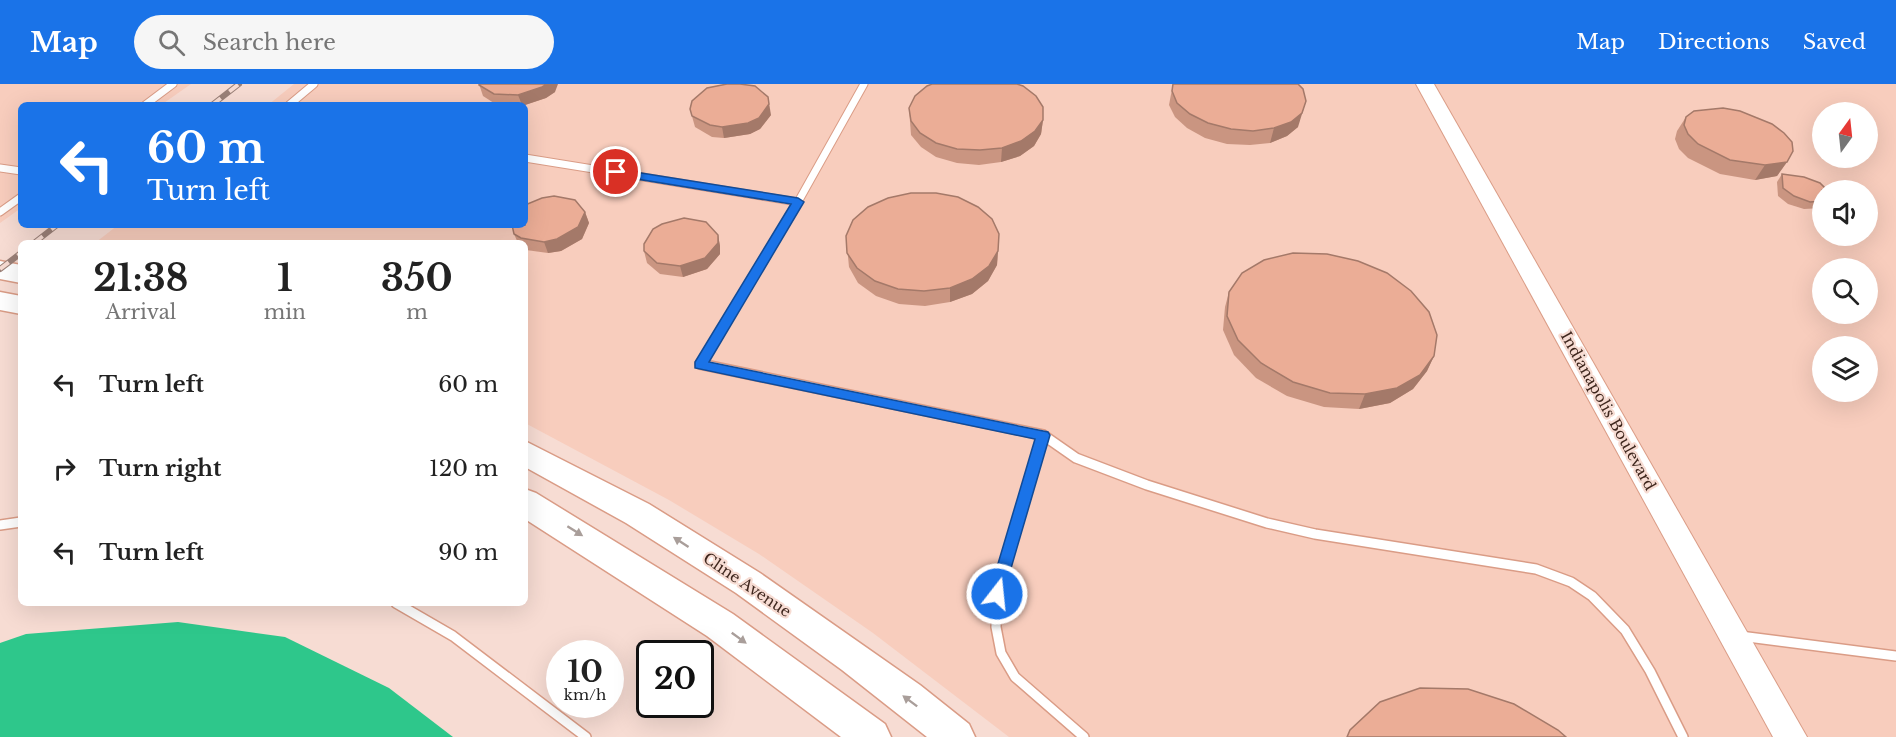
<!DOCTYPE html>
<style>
:root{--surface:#fff;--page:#f6f6f6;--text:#222;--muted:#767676;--accent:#1a73e8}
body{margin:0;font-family:"Libre Baskerville",serif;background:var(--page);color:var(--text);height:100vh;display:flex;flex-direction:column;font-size:22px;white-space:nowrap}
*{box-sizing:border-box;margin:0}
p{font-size:20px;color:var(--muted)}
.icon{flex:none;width:33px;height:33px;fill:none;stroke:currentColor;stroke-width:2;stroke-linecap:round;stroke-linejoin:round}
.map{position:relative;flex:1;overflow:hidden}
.side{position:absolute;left:18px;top:156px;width:510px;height:366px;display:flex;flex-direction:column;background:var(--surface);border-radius:9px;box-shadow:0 6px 24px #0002}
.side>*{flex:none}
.hud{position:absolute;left:18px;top:18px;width:510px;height:126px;border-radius:9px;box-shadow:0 6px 24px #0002;background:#1a73e8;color:#fff;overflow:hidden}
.needle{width:39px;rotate:15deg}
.tools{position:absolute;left:1812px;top:18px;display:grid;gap:12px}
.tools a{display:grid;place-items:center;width:66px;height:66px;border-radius:50%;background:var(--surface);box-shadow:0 6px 24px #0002;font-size:30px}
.speed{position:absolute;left:546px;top:556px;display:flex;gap:12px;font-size:30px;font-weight:700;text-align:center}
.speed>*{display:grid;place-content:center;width:78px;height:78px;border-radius:50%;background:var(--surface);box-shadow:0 6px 24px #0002;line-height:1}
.speed small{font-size:15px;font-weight:400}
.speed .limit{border:3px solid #111;border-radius:9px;background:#fff;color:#111}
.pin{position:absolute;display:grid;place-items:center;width:51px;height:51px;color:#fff;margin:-26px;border:3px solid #fff;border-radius:50%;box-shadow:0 2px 6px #0007}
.me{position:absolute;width:66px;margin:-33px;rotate:16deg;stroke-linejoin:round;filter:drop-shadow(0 0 4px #0008)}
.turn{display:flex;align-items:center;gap:21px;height:126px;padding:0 30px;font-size:27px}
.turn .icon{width:78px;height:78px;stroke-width:2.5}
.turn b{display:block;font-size:42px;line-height:51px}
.eta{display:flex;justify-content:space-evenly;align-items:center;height:102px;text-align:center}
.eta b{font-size:36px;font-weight:800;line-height:42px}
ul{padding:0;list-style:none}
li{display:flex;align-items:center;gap:18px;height:84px;padding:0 30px}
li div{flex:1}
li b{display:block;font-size:22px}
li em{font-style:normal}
header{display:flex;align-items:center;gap:36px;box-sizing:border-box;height:84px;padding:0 30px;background:var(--accent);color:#fff}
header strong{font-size:28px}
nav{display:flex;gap:33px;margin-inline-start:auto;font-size:21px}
.search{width:420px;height:54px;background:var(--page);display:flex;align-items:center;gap:15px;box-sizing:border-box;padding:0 21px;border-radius:33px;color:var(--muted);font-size:22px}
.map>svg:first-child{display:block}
.built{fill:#f8cdbd;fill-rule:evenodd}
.water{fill:#2ec78b}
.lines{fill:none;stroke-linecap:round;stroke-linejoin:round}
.service-far1-casing{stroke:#da9c86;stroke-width:9}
.service-casing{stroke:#da9c86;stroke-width:12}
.primary-casing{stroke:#da9c86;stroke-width:2}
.motorway-casing{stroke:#da9c86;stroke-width:3}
.service-far1{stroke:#fff;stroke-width:7}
.service{stroke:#fff;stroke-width:9}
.primary{fill:#fff;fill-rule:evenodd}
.motorway{fill:#fff;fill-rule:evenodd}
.rail-casing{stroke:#9b8178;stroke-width:6}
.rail{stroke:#f7dcd3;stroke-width:4;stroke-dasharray:11;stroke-linecap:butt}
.wall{fill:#ca9581}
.shaded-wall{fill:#a47969}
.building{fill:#ebad96;stroke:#a47969;stroke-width:1.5}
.oneway{fill:#a99e9a}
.route{fill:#1a73e8;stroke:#114b97;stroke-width:1.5}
.labels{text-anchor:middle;stroke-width:4.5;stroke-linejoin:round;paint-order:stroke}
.street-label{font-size:15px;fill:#3f271e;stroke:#f7dcd3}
</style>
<header>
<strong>Map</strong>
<div class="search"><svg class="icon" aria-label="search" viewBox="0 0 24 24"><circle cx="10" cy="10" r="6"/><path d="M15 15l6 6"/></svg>Search here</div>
<nav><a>Map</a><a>Directions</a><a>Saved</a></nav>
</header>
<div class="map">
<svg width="1896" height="653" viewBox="0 0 1896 653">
<rect width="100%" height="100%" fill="#f7dcd3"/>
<g class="built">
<polygon points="0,0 191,0 161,21 21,21 21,124 0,139"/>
<path d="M 294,0 L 1896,0 L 1896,653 L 1009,653 L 873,549 L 759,470 L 669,416 L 525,339 L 525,159 L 95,159 L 118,141 L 525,141 L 525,21 L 268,21 ZM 1822,28 L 1868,28 L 1868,74 L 1822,74 ZM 1822,106 L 1868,106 L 1868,152 L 1822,152 ZM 1822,184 L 1868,184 L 1868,230 L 1822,230 ZM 1822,262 L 1868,262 L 1868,308 L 1822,308 Z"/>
</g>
<polygon class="water" points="178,538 285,553 389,604 453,653 0,653 0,559 26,550"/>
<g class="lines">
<defs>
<g id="service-far1">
<polyline points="145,21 173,0"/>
<polyline points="289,21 314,0"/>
<polyline points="525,74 798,118 864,0"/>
<polyline points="0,84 21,87"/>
<polyline points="0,128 21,113"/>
<polyline points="704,282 700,281 798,118"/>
</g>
<g id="service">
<polyline points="700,280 1043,351 997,510 996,543 1001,569 1015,593 1084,653"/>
<polyline points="1043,351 1076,374 1147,401 1267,439 1315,450 1536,485 1571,498 1592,512 1625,546 1650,587 1683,653"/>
<polyline points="0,441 21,438"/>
<polyline points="396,519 453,552 586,653"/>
<polyline points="1740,552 1896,572"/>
</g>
<polygon id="primary" points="1416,0 1434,0 1807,653 1773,653"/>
<g id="motorway">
<polygon points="0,177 21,181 21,199 0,195"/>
<polygon points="0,208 21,212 21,230 0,226"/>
<polygon points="525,357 649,420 760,489 920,601 969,640 975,653 927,653 842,586 736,509 626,439 525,383"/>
<polygon points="525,405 536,409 733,530 885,640 891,653 841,653 707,552 525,435"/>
</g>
</defs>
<use href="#service-far1" class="service-far1-casing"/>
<use href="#service" class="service-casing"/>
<use href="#primary" class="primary-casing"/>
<use href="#motorway" class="motorway-casing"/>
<use href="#service-far1" class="service-far1"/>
<use href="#service" class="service"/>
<use href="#primary" class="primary"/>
<use href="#motorway" class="motorway"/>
<defs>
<g id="rail">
<polyline points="212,21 239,0"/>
<polyline points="34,159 57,141"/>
<polyline points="0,185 21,169"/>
</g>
</defs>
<use href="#rail" class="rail-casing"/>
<use href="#rail" class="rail"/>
</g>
<g class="wall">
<polygon points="479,0 555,8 546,14 525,21 497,21 483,12"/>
<polygon points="1173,0 1298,43 1287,52 1270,59 1250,61 1227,60 1205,54 1187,44 1175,33 1169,21"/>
<polygon points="909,24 1043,36 1041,50 1034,62 1020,72 1001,78 979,81 957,79 936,73 921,63 911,51"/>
<polygon points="690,25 771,31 760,45 750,50 724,54 712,53 695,43"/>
<polygon points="1686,33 1787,78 1777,92 1755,96 1720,90 1688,74 1679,65 1675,55 1677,47"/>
<polygon points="1782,90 1822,106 1822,124 1804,125 1788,120 1778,112 1777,98"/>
<polygon points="585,128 589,139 582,155 561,167 548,169 526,166 525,165 525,159 518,159 514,150"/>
<polygon points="999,150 997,181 988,197 972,210 950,218 925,222 899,220 876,212 858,199 849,183 846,152"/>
<polygon points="718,151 720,162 720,170 707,185 683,193 660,190 647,179 644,167"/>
<polygon points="1229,208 1434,272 1427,287 1413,305 1390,319 1359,325 1324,323 1287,312 1256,294 1234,271 1223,246 1225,223"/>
</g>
<g class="shaded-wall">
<polygon points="547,0 558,0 555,8 546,14 525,21 522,21 518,11"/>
<polygon points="768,13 771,31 760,45 750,50 724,54 722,43"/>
<polygon points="1306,17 1298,43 1287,52 1270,59 1274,44"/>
<polygon points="1043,36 1041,50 1034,62 1020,72 1001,78 1002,64"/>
<polygon points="1787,78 1777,92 1755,96 1765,81"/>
<polygon points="585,128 589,139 582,155 561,167 548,169 544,158"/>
<polygon points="718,151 720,162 720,170 707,185 683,193 680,182"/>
<polygon points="998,167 997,181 988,197 972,210 950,218 950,204"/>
<polygon points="1434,272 1427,287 1413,305 1390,319 1359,325 1365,310"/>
</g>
<g class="building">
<polygon points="479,0 547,0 542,3 518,11 494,10 479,1"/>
<polygon points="727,0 740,0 755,2 768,13 769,20 759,34 748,39 722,43 710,41 692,32 690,25 692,17 707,4"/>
<polygon points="932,0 1017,0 1023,2 1036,12 1043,23 1043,36 1035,47 1021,57 1002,64 980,66 957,65 936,59 920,49 911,37 909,24 915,12 927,2"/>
<polygon points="1173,0 1298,0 1303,5 1306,17 1302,29 1291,38 1274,44 1253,47 1231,45 1208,39 1190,30 1177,19 1172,7"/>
<polygon points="1723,24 1740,27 1772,40 1784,49 1792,58 1793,67 1787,78 1765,81 1730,76 1698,60 1688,50 1684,41 1686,33 1694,27"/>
<polygon points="1782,90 1804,93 1820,99 1827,106 1822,106 1822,117 1810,118 1794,112 1783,104"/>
<polygon points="911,109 936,109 958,113 978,123 992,135 999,150 998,167 989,182 972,195 950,204 924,207 898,205 875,197 857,184 847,169 846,152 853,136 868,123 888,114"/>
<polygon points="554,112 575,116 585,128 578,143 557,155 544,158 521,154 514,150 512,141 525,141 525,121 542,114"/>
<polygon points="684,134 706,138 718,151 718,159 705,174 680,182 657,179 644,167 644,160 653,145 662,140"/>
<polygon points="1293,169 1327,170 1358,177 1387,189 1411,207 1429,228 1437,251 1434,272 1420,291 1397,304 1365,310 1330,309 1293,298 1261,279 1238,256 1227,232 1229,208 1242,189 1264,176"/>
<polygon points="1420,604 1468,605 1514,620 1558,646 1566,653 1347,653 1350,646 1380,618"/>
</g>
<defs><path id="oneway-solid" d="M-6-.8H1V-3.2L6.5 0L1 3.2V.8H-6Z" transform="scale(1.5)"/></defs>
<g class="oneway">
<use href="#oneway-solid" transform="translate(575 447) rotate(32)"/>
<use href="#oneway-solid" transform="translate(681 458) rotate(-147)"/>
<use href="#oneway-solid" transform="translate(739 554) rotate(36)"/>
<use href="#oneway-solid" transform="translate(910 617) rotate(-143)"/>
</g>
<polygon class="route" points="616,85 798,114 804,118 709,278 1048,348 1050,351 1002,515 991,515 989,510 1035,355 695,284 695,278 791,120 612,91 612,86"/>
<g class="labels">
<g class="street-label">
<text transform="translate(1608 327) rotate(61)" y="5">Indianapolis Boulevard</text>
<text transform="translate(747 501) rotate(34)" y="5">Cline Avenue</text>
</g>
</g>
</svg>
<div class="tools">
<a><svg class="needle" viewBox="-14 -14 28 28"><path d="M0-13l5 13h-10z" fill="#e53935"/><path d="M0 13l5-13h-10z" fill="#767676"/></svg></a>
<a><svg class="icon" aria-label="sound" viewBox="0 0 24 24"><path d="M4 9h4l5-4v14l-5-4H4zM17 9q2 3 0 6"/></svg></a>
<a><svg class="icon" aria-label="search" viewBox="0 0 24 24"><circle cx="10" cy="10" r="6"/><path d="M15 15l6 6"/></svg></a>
<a><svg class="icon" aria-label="layers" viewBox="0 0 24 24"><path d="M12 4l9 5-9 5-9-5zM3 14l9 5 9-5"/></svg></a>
</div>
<div class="speed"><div>10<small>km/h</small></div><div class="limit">20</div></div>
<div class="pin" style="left:616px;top:88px;background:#d93025"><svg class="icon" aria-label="arrive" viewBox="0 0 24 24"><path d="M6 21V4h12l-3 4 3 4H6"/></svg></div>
<svg class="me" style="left:997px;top:510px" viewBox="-20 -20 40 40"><circle r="17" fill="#1a73e8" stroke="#fff" stroke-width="3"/><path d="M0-11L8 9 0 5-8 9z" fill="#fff"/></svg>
<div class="hud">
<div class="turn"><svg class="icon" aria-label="left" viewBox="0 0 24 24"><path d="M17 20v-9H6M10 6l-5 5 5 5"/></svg><div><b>60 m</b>Turn left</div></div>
</div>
<section class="side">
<div class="eta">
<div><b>21:38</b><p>Arrival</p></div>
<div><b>1</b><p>min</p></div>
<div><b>350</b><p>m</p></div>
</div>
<ul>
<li><svg class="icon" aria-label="left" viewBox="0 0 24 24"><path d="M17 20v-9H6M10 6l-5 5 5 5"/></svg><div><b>Turn left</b></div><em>60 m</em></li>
<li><svg class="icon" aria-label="right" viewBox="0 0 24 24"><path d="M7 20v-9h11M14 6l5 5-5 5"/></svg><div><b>Turn right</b></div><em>120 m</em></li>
<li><svg class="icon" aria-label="left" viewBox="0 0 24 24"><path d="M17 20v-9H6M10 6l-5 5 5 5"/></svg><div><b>Turn left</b></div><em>90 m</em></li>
</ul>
</section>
</div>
